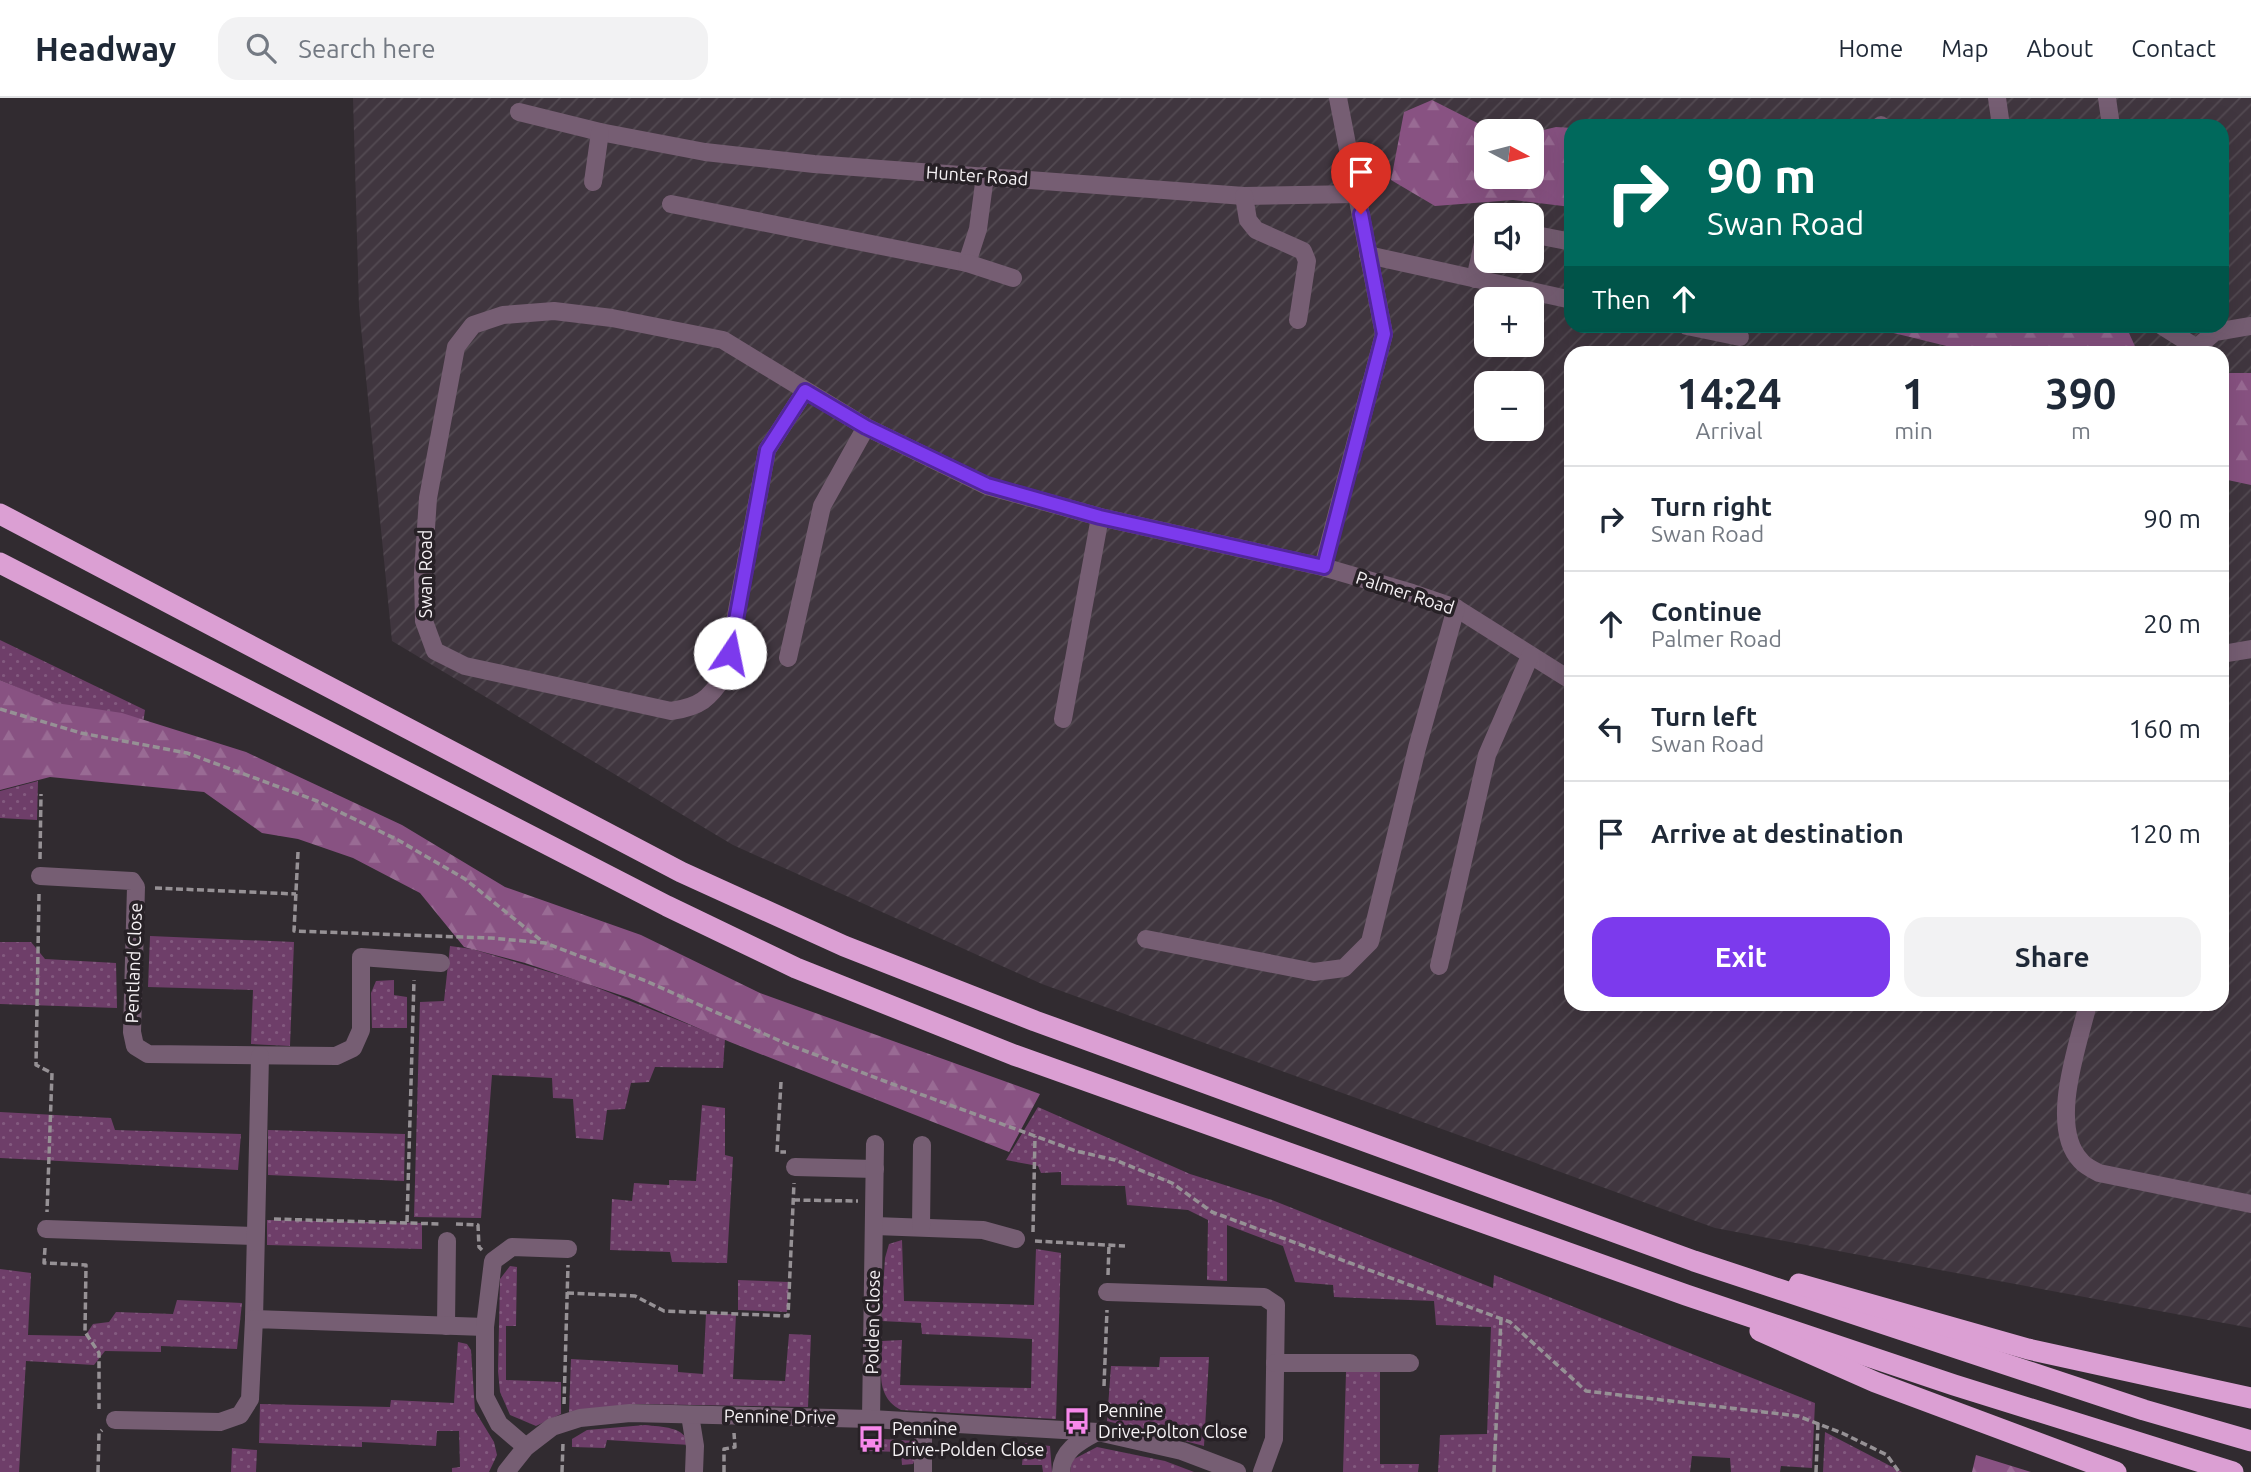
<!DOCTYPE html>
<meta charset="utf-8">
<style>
:root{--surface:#fff;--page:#f2f2f3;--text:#1f2937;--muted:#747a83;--line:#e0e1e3;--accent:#7c3aed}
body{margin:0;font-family:Ubuntu,sans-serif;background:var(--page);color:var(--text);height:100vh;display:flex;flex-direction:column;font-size:26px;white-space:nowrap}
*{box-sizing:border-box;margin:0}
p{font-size:23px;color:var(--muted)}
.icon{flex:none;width:38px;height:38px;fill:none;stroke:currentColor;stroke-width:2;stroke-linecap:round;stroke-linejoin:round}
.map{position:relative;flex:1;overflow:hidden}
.sheet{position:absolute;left:1564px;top:248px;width:665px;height:665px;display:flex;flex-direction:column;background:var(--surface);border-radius:21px;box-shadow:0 7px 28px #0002}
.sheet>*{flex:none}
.guide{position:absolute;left:1564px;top:21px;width:665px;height:214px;border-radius:21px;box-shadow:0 7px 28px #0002;background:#00695c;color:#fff;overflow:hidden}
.needle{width:46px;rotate:97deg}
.controls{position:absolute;left:1474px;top:21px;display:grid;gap:14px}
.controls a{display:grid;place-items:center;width:70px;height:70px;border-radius:14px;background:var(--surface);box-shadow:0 7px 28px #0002;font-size:35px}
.pin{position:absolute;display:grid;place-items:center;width:60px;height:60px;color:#fff;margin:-72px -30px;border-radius:50% 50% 50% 0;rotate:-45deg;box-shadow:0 0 7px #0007}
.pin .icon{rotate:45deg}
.me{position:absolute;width:77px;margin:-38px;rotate:11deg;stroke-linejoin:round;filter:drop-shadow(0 0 5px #0008)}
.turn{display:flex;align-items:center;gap:24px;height:147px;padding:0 28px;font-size:32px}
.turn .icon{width:91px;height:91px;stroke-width:2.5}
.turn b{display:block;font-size:49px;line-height:60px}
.then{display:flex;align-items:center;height:66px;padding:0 28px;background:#0003;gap:14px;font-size:26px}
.eta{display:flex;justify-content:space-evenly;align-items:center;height:119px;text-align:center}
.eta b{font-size:42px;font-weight:600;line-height:49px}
.primary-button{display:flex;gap:14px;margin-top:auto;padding:14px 28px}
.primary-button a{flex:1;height:80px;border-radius:21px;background:var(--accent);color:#fff;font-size:28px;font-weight:600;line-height:80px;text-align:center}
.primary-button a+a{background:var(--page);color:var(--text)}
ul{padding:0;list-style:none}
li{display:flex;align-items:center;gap:21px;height:105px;padding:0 28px;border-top:2px solid var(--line)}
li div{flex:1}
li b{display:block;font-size:26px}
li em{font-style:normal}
header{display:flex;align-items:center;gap:42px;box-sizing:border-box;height:98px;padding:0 35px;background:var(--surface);border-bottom:2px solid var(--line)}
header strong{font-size:33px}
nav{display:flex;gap:38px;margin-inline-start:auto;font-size:24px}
.search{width:490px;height:63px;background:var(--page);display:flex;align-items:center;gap:18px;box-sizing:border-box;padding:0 24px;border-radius:21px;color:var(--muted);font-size:26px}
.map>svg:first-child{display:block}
.industrial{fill:url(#industrial-furrows);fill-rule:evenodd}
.grass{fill:url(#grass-dots)}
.forest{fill:url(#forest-firs)}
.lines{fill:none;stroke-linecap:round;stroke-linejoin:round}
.path{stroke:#969195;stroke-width:3.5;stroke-dasharray:7 3.5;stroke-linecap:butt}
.minor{stroke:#765e73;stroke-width:18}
.highway{stroke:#db9fd3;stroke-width:21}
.route-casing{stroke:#51269a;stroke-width:18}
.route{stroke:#7c3aed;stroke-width:12}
.labels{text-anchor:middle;stroke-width:7;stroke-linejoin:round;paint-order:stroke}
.street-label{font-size:18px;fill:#f6f2f5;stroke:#272126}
.poi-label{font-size:18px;fill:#f6f2f5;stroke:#272126;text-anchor:start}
</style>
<header>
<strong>Headway</strong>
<div class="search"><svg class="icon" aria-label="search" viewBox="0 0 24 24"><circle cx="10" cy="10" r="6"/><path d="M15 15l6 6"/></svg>Search here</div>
<nav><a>Home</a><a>Map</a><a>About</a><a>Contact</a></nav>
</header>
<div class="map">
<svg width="2251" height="1374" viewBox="0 0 2251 1374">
<defs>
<pattern id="industrial-furrows" width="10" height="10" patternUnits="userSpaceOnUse" patternTransform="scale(1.75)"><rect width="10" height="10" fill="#40363f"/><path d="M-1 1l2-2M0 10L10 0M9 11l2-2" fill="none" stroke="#534a52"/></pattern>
<pattern id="grass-dots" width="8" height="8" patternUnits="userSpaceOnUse" patternTransform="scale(1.75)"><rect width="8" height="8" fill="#6e3e69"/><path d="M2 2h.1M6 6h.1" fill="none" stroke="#835a7f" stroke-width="1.8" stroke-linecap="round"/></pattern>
<pattern id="forest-firs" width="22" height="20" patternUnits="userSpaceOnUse" patternTransform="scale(1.75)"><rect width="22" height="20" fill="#885282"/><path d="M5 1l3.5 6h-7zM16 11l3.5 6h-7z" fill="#996b94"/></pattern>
</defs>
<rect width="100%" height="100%" fill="#312b30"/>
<path class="industrial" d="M 353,0 L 2251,0 L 2251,1230 L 1715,1130 L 1042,886 L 733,747 L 392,543 L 359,209 ZM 1572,28 L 2222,28 L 2222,228 L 1572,228 ZM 1486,33 L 1531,33 L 1531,79 L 1486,79 ZM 1486,117 L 1531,117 L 1531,163 L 1486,163 ZM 1486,201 L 1531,201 L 1531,247 L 1486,247 ZM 1572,256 L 2222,256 L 2222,906 L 1572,906 ZM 1486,285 L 1531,285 L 1531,331 L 1486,331 Z"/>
<g class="grass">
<polygon points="0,542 145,612 143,626 51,604 0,582"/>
<polygon points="38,683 37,722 0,720 0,693"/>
<polygon points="150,838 294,844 290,948 251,946 253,892 148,889"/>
<polygon points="0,844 31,844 45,861 116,865 117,910 0,906"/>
<polygon points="450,848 472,851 583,884 725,941 723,970 655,969 649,984 631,985 625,1011 607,1012 603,1042 576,1040 573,1001 553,1000 552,980 492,977 481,1120 414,1119 420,904 444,903"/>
<polygon points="394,882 394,897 407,899 407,930 372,930 371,895 376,883"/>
<polygon points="702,1007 725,1010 725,1057 733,1059 727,1165 672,1164 670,1154 610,1152 612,1101 632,1103 634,1085 669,1087 669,1082 696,1083"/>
<polygon points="1038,1009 1190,1076 1272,1102 1493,1190 1494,1177 1815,1305 1812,1370 1781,1368 1780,1374 1731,1374 1730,1360 1692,1358 1690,1374 1438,1374 1440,1337 1487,1336 1491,1229 1436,1227 1434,1203 1334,1199 1333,1187 1295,1184 1283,1148 1227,1127 1227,1183 1207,1182 1208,1122 1188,1112 1127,1107 1125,1088 1061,1087 1061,1074 1041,1075 1038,1068 1006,1062"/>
<polygon points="0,1014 111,1020 115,1032 241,1036 238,1072 0,1060"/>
<polygon points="268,1032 405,1036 404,1083 268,1077"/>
<polygon points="267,1122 422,1125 422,1151 267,1147"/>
<path d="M 902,1142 L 904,1203 L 1034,1207 L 1036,1151 L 1061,1155 L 1056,1321 L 901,1312 C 874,1298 882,1270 882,1243 L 902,1242 L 900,1287 L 1031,1290 L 1032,1241 L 922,1236 L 921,1225 L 881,1223 L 885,1160 L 889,1146 Z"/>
<polygon points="510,1168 517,1169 516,1228 506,1228 506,1282 561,1284 561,1316 536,1328 510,1317 500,1294 498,1273 500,1181"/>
<polygon points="0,1171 31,1175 28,1237 85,1238 93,1226 109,1224 116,1214 173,1216 177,1202 242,1205 237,1251 161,1248 161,1254 105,1253 94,1267 26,1263 19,1374 0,1374"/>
<polygon points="738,1182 789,1184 787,1214 738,1212"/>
<polygon points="706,1216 736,1216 733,1281 785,1283 789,1236 811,1237 808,1309 637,1306 569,1314 571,1261 678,1267 678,1274 703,1276"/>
<polygon points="458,1244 467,1246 471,1252 475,1313 494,1344 497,1357 489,1374 452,1374 452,1370 460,1369 459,1333 437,1333 436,1348 362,1344 362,1349 259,1345 260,1306 390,1309 391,1302 454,1305"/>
<polygon points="1160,1259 1209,1259 1204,1348 1107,1323 1111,1268 1159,1269"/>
<polygon points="1380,1272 1380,1366 1419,1366 1418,1374 1343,1374 1346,1274"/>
<path d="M 645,1327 C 662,1329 684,1328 690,1347 L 607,1342 L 605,1350 L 572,1349 L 572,1341 L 587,1332 Z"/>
<polygon points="1825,1334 1902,1374 1823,1374"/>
<polygon points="865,1340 916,1343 919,1353 913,1366 902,1367 901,1354 865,1353"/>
<polygon points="1024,1345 1050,1348 1052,1374 1043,1374 1042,1367 1022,1367"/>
<polygon points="1097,1349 1165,1363 1194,1374 1070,1374 1072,1362"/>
<polygon points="232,1350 257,1352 256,1374 231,1374"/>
</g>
<g class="forest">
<polygon points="1432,2 1493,33 1486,33 1486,79 1531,79 1531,35 1556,29 1571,30 1571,109 1513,102 1435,108 1391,82 1404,14"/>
<polygon points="1865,228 2126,228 2137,253 2134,256 1975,255"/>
<polygon points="2222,275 2251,275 2251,387 2223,381"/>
<polygon points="0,582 56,605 122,615 246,654 402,727 505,789 641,837 760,895 1040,996 1009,1054 730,944 629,900 525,865 464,849 420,795 353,760 298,741 262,735 204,694 50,679 0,692"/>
<polygon points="1976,1357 2031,1374 1972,1374"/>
</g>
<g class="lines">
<g class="path">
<polyline points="0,611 81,635 187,655 317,703 398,742 465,781 543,844"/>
<polyline points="298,754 294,833 491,840 545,845 646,883 787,946 887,984 1076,1053 1115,1062 1172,1085 1212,1114 1510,1224 1586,1293 1798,1318 1842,1335 1887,1357 1899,1374"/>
<polyline points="40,761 41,696"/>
<polyline points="155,790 296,796"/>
<polyline points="39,796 36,967 52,975 47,1114"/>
<polyline points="781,984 777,1054 786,1054"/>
<polyline points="793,1102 858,1103"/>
<polyline points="274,1121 441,1126"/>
<polyline points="407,1124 414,882"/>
<polyline points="456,1126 478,1127 479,1149 482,1152"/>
<polyline points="1033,1134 1035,1038"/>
<polyline points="1035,1143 1125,1148"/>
<polyline points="45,1150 44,1165 86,1167 85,1234 99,1255 99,1311"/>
<polyline points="1108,1177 1109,1147"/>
<polyline points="567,1195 635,1198 664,1213 788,1218 794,1085"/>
<polyline points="1104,1288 1107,1212"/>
<polyline points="564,1306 568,1167"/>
<polyline points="98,1374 99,1335 102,1332"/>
<polyline points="562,1374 563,1345"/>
<polyline points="724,1374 724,1351 735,1349 734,1335"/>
<polyline points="1494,1374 1501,1220"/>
<polyline points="1816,1374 1818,1325"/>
</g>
<g class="minor">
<polyline points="1997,0 2001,28"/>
<polyline points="2107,0 2111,28"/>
<polyline points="519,14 600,34 705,54 814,66 1244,98 1357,96"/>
<polyline points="1881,27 1881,28"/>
<polyline points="593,84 600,34"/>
<polyline points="1244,98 1248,122 1256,132 1303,153 1307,163 1298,222"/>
<polyline points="671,106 967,165 978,131 985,78"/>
<polyline points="1531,136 1572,144"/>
<polyline points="1368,157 1572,202"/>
<polyline points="967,165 1013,180"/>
<polyline points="1475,181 1486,132"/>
<polyline points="1687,228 1740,239"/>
<polyline points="2162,228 2197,250"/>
<polyline points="2189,256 2215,234 2251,228"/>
<path d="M 805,293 L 767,352 L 725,577 C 709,601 700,609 671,613 L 465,568 L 435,553 L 424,523 L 423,475 L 428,400 L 456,249 L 473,227 L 503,217 L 554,213 L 612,220 L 723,242 L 866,329 L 987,388 L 1100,419 L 1323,469 L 1412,495 L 1456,510 L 1572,583"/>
<polyline points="1323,469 1384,236 1338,0"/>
<polyline points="2222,556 2251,551"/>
<polyline points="788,560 822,408 866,329"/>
<polyline points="1063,621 1100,419"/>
<polyline points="40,778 132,783 136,789 132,934 135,948 148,956 336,958 353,950 361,932 361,859 441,865"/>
<polyline points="1146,841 1314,874 1344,870 1370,844 1417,650 1456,510"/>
<polyline points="1439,868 1487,657 1530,558"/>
<path d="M 2088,906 C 2078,947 2048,1029 2081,1063 C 2085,1068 2093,1072 2099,1075 L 2251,1106"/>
<polyline points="795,1069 875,1071"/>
<polyline points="875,1128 983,1132 1016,1141"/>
<polyline points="921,1129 922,1047"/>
<polyline points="46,1131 254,1138"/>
<polyline points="1107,1194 1264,1199 1276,1207 1274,1341 1262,1374"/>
<polyline points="254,1221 260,958"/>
<polyline points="446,1228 447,1143"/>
<polyline points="1275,1265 1410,1265"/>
<polyline points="690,1317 695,1348 694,1374"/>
<polyline points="871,1321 875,1046"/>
<polyline points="115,1322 220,1324 240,1317 250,1301 254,1221 485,1229"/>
<polyline points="923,1324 923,1374"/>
<polyline points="526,1349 499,1326 485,1299 485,1229 493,1163 512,1149 568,1151"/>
<polyline points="506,1374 526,1349 552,1329 580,1320 630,1315 871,1321 1098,1334 1182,1353 1237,1374"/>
<path d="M 1061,1374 C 1062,1353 1078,1344 1095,1335"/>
</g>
<g class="highway">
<polyline points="0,416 681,774 844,848 1035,923 1694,1163 2144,1312 2251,1343"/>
<polyline points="0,465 667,808 796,870 1014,957 1686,1197 1954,1287 2233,1374"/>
<polyline points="1799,1186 2028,1251 2251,1300"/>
<polyline points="1760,1233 1875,1284 2116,1374"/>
</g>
</g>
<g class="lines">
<defs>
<polyline id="route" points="730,555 767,352 805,293 866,329 987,387 1100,419 1324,469 1384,236 1361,116"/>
</defs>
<use href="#route" class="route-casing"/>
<use href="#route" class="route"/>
</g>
<defs>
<symbol id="bus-bare" viewBox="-9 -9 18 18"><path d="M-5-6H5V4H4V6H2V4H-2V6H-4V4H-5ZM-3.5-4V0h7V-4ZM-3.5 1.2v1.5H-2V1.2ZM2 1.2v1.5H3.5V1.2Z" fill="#f788eb" stroke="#272126" stroke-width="2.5" paint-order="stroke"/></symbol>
</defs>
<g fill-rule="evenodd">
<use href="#bus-bare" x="1058" y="1304" width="38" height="38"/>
<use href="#bus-bare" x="852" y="1322" width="38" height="38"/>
</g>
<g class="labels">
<g class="street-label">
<text transform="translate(977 78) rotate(4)" y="6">Hunter Road</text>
<text transform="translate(426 476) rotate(-90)" y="6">Swan Road</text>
<text transform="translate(1405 495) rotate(18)" y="6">Palmer Road</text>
<text transform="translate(134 865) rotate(-88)" y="6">Pentland Close</text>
<text transform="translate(873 1224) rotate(-89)" y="6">Polden Close</text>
<text transform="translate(780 1319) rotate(1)" y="6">Pennine Drive</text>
</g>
<g class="poi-label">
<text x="1098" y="1319">Pennine<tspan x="1098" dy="21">Drive-Polton Close</tspan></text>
<text x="892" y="1337">Pennine<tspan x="892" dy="21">Drive-Polden Close</tspan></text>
</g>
</g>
</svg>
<div class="controls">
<a><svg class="needle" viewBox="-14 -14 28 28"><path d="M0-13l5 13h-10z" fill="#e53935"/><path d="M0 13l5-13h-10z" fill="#747a83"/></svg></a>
<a><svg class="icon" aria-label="sound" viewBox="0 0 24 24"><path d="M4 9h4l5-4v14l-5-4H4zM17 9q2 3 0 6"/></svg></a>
<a>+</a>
<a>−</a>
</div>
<div class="pin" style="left:1361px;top:116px;background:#d93025"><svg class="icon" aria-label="arrive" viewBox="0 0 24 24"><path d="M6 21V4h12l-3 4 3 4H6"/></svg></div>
<svg class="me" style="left:730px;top:555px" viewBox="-20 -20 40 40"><circle r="19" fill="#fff"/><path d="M0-13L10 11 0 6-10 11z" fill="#7c3aed"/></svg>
<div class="guide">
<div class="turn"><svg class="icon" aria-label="right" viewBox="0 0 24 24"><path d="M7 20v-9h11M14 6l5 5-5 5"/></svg><div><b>90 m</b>Swan Road</div></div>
<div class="then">Then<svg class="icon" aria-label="ahead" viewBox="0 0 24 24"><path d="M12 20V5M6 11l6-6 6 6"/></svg></div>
</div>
<section class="sheet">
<div class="eta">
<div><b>14:24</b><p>Arrival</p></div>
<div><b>1</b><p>min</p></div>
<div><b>390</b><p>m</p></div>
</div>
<ul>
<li><svg class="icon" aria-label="right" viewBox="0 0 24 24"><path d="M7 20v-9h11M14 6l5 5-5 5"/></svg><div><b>Turn right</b><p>Swan Road</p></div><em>90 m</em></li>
<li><svg class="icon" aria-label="ahead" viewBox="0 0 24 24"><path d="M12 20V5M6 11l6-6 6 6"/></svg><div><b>Continue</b><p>Palmer Road</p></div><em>20 m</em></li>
<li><svg class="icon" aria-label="left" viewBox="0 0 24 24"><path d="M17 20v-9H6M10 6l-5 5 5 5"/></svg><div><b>Turn left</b><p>Swan Road</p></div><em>160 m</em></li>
<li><svg class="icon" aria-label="arrive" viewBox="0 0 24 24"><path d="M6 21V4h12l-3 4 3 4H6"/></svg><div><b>Arrive at destination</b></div><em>120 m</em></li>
</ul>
<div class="primary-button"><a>Exit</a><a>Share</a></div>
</section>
</div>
